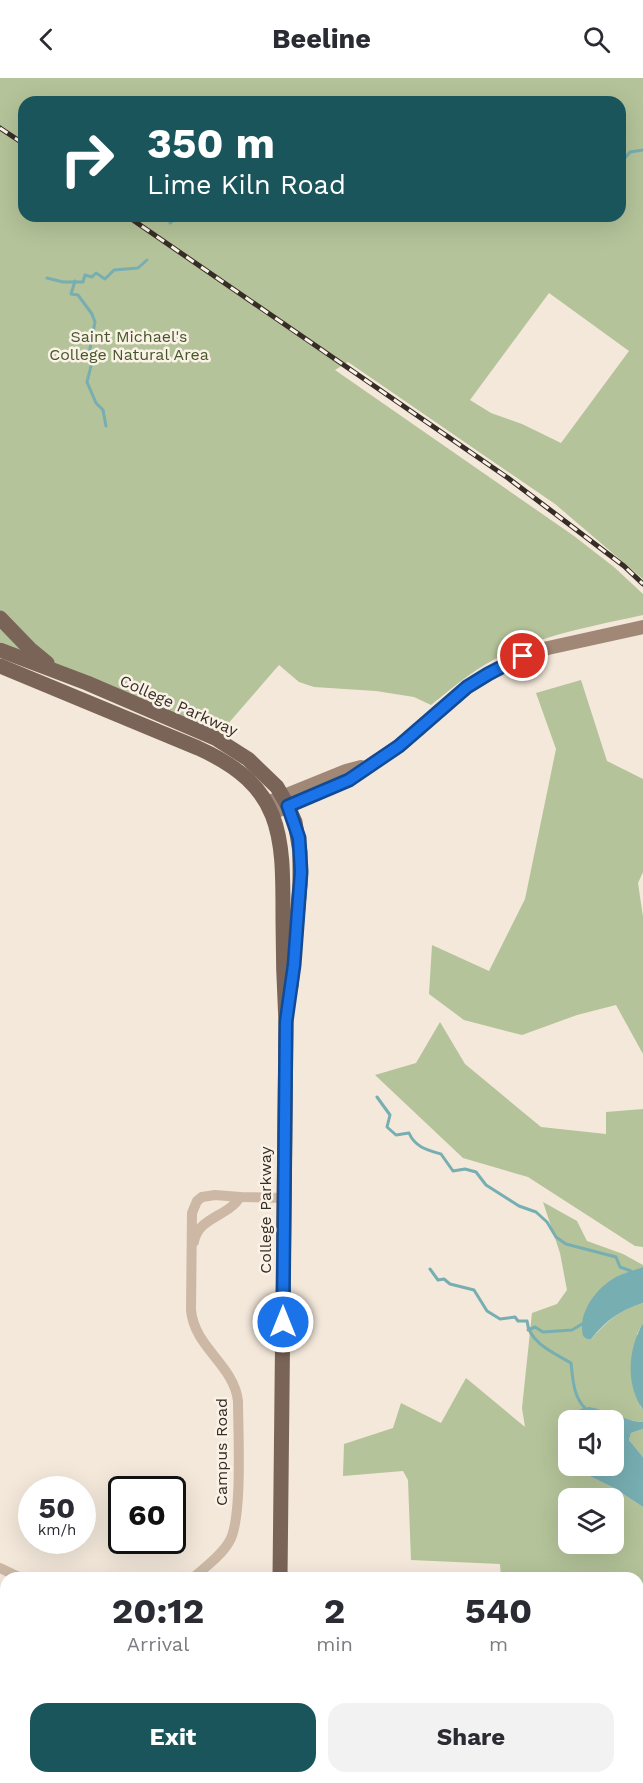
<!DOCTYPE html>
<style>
:root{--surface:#fff;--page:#f2f2f3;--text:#2b2b33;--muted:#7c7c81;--accent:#1a555c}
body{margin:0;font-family:"Work Sans",sans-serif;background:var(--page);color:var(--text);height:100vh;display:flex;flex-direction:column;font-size:22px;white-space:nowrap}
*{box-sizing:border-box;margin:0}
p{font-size:20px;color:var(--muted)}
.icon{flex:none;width:33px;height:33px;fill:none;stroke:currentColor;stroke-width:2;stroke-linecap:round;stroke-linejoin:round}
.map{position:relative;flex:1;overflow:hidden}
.details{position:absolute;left:0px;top:1494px;width:644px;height:212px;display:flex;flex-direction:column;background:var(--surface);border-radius:18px 18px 0 0;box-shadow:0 6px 24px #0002}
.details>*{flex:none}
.banner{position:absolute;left:18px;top:18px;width:608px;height:126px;border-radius:18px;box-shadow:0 6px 24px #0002;background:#1a555c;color:#fff;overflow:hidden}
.buttons{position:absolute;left:558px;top:1332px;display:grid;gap:12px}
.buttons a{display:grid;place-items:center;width:66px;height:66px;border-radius:12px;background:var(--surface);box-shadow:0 6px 24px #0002;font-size:30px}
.speed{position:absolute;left:18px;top:1398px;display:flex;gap:12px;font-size:30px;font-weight:700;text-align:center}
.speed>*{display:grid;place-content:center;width:78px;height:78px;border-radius:50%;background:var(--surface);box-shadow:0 6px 24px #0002;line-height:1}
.speed small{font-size:15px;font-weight:400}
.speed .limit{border:3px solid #111;border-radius:9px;background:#fff;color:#111}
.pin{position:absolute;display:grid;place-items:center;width:51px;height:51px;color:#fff;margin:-26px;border:3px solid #fff;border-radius:50%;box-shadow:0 2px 6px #0007}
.me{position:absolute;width:66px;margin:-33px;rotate:0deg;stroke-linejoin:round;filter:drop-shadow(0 0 4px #0008)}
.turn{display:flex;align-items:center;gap:21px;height:126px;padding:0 30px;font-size:27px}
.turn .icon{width:78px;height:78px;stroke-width:2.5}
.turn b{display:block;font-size:42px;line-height:51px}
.eta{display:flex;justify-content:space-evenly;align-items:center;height:102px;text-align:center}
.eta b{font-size:36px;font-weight:700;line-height:42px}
.primary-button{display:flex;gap:12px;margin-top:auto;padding:12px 30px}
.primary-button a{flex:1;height:69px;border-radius:18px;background:var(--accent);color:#fff;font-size:24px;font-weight:700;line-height:69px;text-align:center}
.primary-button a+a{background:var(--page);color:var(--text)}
header{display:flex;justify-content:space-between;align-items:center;height:78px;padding:0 30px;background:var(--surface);font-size:27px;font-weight:700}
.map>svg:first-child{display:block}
.green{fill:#b4c399;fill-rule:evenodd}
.water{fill:#77aeb2}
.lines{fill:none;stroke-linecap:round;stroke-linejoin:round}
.stream{stroke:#77aeb2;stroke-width:3}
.street{stroke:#ccb8a5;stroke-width:10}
.secondary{stroke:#a08776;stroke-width:14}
.primary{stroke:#7a6457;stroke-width:15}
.rail-casing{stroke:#372d27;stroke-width:5}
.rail{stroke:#fbf2e7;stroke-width:3;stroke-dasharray:9;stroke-linecap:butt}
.route-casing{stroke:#114b97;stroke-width:15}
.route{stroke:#1a73e8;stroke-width:10}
.labels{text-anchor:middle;stroke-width:5;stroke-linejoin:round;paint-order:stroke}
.park-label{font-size:16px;fill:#455729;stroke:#fbf2e7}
.street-label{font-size:16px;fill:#372d27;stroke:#fbf2e7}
</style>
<header><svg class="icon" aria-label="back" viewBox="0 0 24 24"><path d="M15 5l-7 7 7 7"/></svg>Beeline<svg class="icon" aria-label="search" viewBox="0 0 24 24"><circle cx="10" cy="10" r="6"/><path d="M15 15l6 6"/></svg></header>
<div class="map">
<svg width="643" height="1705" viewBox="0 0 643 1705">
<rect width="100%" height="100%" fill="#f3e8da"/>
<g class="green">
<path d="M 0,0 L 643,0 L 643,501 L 555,426 L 348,284 L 335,292 L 574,458 L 614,489 L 643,516 L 643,537 C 593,548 541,557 495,581 C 472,593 451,611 431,627 L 414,619 L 376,613 L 314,609 L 299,604 L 279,587 L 220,655 L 0,564 ZM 24,24 L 620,24 L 620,138 L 24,138 ZM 549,215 L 629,273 L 561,365 L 522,346 L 491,335 L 470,322 Z"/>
<polygon points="581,602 607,683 643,701 643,794 638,805 643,839 643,976 616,927 577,937 522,957 464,942 429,916 432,867 489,893 525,821 556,671 536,615"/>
<polygon points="440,944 465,986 541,1049 606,1056 606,1034 643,1031 643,1169 635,1168 528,1099 463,1080 375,997 416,985"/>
<path d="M 543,1124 L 577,1143 L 587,1163 L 623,1176 L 643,1187 L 643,1189 L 618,1198 L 591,1261 C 609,1242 618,1233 643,1225 L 643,1245 L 637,1256 L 640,1328 L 643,1332 L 643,1344 L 623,1341 L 603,1332 L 573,1338 L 565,1351 L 564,1383 L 571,1389 L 614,1410 L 643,1429 L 643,1609 L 638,1615 L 638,1500 L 501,1500 L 500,1486 L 411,1482 L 408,1402 L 403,1393 L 343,1398 L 344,1366 L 393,1350 L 401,1325 L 441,1345 L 466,1300 L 525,1349 L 522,1330 L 532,1235 L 557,1226 L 567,1212 L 560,1175 ZM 568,1420 L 614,1420 L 614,1466 L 568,1466 Z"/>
<polygon points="643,1351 643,1379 629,1362 631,1355"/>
<polygon points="638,1660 643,1661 643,1705 634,1705 634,1700 638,1700"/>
</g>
<g class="water">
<path d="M 643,1189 L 643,1225 C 619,1233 607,1242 591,1261 L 587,1261 L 583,1258 C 577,1234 598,1207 620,1197 C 627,1194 635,1192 643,1189 Z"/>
<path d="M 643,1245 L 643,1332 C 625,1306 628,1271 643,1245 Z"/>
<path d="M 589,1329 C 608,1332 624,1343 643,1344 L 643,1351 L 631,1355 L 629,1362 L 643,1379 L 643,1429 L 614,1410 L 569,1388 L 614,1388 L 614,1342 L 570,1342 L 580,1331 Z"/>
<path d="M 568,1345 L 568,1387 L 564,1383 C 563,1370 562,1357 568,1345 Z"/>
</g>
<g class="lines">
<g class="stream">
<polyline points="620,82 624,81 630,74 643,72"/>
<polyline points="170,145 179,138"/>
<polyline points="47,200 63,204 83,204 85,197 92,199 96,195 105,201 114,192 138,190 147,182"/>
<polyline points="75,203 71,216 78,217 92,236 95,244 89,276 92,284 87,304 96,325 103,332 106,348"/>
<path d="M 377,1019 L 390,1037 L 387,1049 L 396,1057 L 409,1055 C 415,1069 427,1072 441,1076 L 453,1093 L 465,1091 L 476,1094 L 486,1107 L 519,1128 L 536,1134 L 547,1144 L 556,1159 L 566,1166 L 616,1179 L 620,1189 L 631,1193"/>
<path d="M 430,1191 L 438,1202 L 444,1201 L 450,1206 L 474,1212 L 487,1233 L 500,1241 L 515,1239 L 518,1243 L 527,1243 C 529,1265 554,1275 571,1285 C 573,1301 573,1318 585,1330"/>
<polyline points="528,1252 535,1249 543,1254 572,1252 582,1246"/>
</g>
<g class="street">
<path d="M 194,1164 C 198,1139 228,1139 240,1119"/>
<polyline points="0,1490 21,1500"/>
<polyline points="120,1500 122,1500"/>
<path d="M 193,1500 C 205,1489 221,1478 229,1464 C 243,1443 238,1352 238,1323 C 234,1287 194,1269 191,1232 L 192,1135 L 197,1123 L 202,1119 L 215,1117 L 240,1119 L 284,1120"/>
<polyline points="0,1583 6,1585"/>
</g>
<g class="secondary">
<polyline points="267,725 346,693 361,689"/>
<polyline points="272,735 349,701 399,668 467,609 503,588 523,578 548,570 643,549"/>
</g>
<g class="primary">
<polyline points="0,540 30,571 47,585"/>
<polyline points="0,572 87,605 215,660 248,681 277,709 288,728 295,744 300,774 300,806 291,908"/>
<path d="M 0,588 L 198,670 C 285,709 283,758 283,843 C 283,877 284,910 286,944 L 280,1500"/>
<polyline points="281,1700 281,1705"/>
<polyline points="295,1700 296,1705"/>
</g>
<defs>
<g id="rail">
<polyline points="0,50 24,66"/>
<polyline points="127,138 508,400 624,488 643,506"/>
</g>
</defs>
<use href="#rail" class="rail-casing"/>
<use href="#rail" class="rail"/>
</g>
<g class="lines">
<defs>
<polyline id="route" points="283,1244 286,944 294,887 301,794 299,760 288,728 349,702 399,668 467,609 488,596 523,578"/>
</defs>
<use href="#route" class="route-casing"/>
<use href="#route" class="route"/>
</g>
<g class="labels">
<g class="park-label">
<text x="129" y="264">Saint Michael's<tspan x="129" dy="18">College Natural Area</tspan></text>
</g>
<g class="street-label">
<text transform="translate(179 627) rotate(24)" y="6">College Parkway</text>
<text transform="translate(265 1132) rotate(-90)" y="6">College Parkway</text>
<text transform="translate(221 1374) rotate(-90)" y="6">Campus Road</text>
</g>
</g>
</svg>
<div class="buttons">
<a><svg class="icon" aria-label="sound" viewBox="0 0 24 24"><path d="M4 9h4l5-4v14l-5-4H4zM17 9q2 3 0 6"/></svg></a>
<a><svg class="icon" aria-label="layers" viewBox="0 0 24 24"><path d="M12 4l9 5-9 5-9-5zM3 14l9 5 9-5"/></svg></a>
</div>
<div class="speed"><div>50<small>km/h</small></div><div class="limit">60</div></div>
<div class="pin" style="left:523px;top:578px;background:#d93025"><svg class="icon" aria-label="arrive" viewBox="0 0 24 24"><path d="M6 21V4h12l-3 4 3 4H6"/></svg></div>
<svg class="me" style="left:283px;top:1244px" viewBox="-20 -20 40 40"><circle r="17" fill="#1a73e8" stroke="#fff" stroke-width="3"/><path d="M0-11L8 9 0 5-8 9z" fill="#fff"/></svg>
<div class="banner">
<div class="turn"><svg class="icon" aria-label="right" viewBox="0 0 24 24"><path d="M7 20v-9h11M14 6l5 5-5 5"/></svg><div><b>350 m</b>Lime Kiln Road</div></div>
</div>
<section class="details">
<div class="eta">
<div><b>20:12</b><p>Arrival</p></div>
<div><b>2</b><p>min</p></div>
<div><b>540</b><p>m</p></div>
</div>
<div class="primary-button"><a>Exit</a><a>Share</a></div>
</section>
</div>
